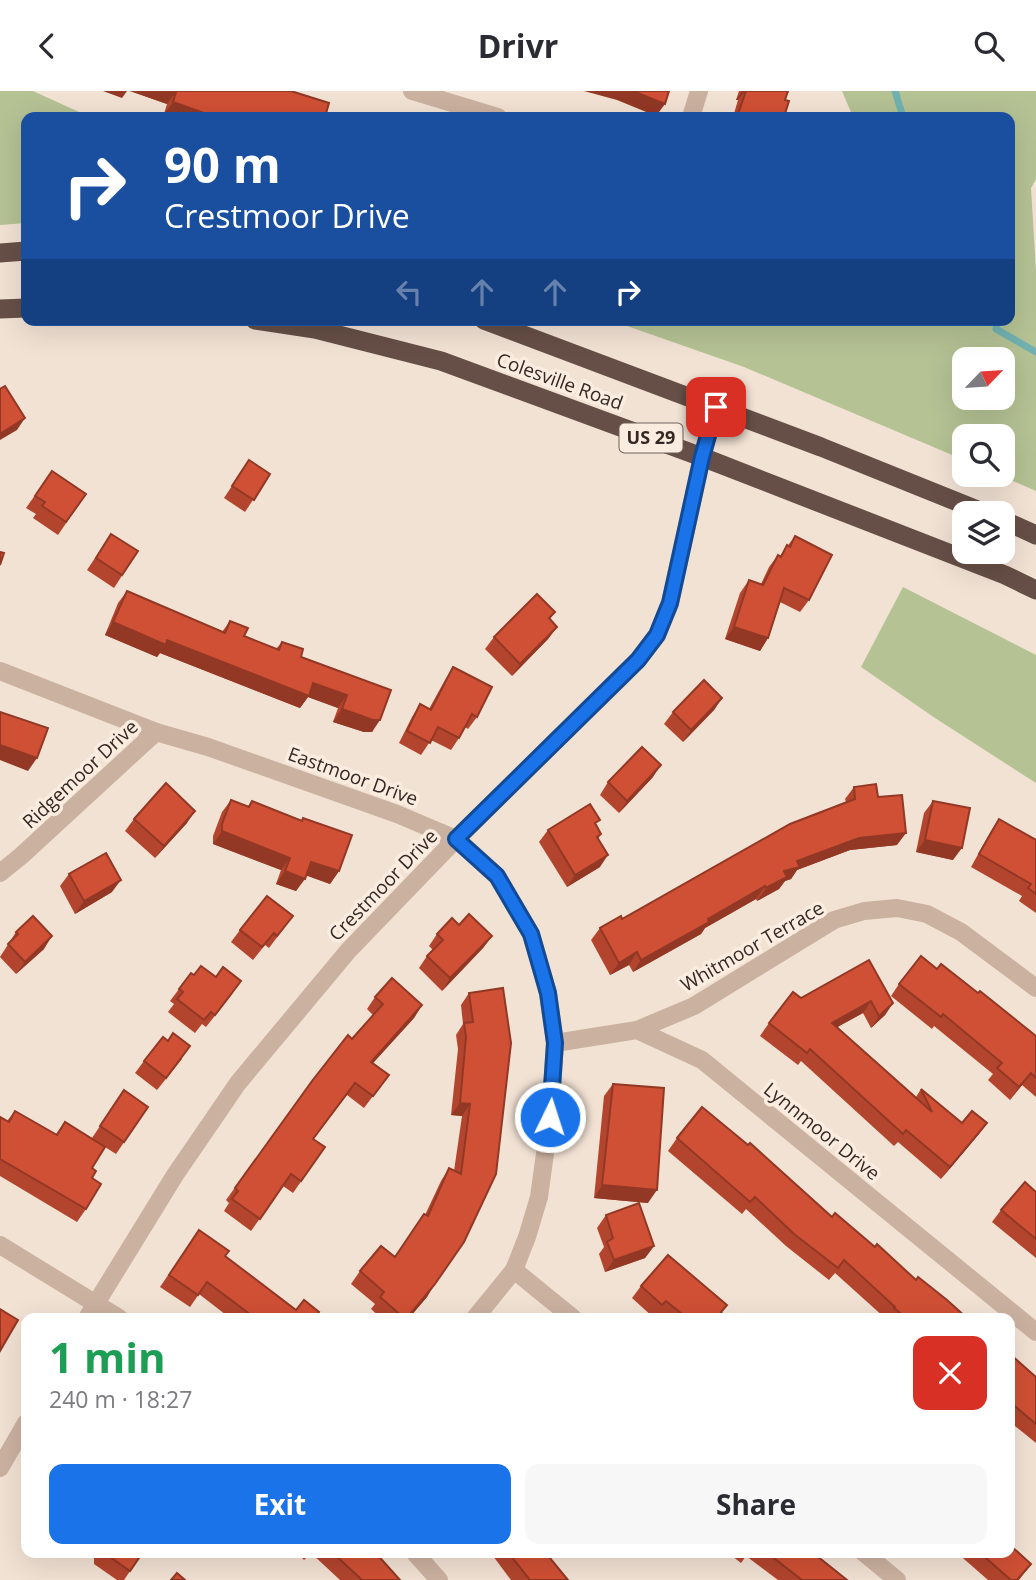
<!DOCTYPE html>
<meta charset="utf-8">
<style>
:root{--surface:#fff;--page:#f7f7f7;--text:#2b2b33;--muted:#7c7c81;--accent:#1a73e8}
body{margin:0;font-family:"Open Sans",sans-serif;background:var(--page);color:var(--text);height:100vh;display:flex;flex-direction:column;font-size:26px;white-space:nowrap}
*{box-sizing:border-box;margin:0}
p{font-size:23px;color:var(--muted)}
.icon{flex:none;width:38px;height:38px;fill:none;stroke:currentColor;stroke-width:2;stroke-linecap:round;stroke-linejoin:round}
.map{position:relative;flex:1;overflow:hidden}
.panel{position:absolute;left:21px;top:1222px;width:994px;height:245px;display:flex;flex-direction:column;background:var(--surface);border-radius:14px;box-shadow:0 7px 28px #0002}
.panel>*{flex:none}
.guide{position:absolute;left:21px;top:21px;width:994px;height:214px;border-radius:14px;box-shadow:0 7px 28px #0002;background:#1a4fa0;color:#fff;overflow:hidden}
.needle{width:46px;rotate:65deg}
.tools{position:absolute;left:952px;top:256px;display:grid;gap:14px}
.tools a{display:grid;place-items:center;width:63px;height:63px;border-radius:14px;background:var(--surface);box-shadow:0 7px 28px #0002;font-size:35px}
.pin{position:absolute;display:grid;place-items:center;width:60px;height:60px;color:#fff;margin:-30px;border-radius:14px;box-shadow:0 4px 10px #0006}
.me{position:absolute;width:77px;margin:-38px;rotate:4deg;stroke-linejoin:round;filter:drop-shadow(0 0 5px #0008)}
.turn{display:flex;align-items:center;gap:24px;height:147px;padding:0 28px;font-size:32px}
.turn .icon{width:91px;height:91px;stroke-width:2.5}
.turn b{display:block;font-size:49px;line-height:60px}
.lanes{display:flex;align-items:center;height:66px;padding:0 28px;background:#0003;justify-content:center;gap:35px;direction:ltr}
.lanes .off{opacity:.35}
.round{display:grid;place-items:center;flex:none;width:74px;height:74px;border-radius:14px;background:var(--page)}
.overview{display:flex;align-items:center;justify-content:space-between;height:119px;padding:0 28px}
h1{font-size:42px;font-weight:700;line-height:52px;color:#1e9e55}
.primary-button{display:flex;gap:14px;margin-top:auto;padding:14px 28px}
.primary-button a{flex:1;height:80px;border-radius:14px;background:var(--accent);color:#fff;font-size:28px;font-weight:700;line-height:80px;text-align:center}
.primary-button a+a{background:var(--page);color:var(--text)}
header{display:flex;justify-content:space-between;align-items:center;height:91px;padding:0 28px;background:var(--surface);font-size:32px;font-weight:700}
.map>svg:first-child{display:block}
.green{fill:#b5c294;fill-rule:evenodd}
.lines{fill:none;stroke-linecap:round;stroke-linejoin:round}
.stream{stroke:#71b1b0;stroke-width:7}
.minor{stroke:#cbb1a0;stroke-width:18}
.trunk{stroke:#664f46;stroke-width:19}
.wall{fill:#b3452e}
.shaded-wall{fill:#923825}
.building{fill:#d05035;stroke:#923825;stroke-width:2}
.route-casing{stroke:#114b97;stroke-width:18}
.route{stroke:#1a73e8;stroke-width:12}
.labels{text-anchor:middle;stroke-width:7;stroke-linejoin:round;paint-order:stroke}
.shield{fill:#faede0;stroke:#6f635c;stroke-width:2}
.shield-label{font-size:18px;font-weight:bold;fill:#342824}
.street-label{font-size:19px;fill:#342824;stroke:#faede0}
</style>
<header><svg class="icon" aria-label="back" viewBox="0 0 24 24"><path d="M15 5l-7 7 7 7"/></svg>Drivr<svg class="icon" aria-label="search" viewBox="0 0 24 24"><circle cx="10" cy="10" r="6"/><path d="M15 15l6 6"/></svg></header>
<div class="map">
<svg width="1036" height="1489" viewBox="0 0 1036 1489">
<rect width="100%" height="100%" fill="#f2e2d4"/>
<g class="green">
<polygon points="0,0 33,0 90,26 26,26 26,132 0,134"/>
<path d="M 842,0 L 1036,0 L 1036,88 L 1031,97 L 1036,180 L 1036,400 L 997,383 L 1003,383 L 1003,345 L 964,345 L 964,369 L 744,276 L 610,229 L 1010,229 L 1010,26 L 853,26 ZM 964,268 L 1003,268 L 1003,306 L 964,306 Z"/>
<polygon points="903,496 1036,564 1036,692 935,627 861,576"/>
</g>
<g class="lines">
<g class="stream">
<polyline points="895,0 903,26"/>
<polyline points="997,229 996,238 1036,261"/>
</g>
<g class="minor">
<polyline points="412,0 498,26"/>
<polyline points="691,26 699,0"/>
<polyline points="0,580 156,641 208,656 397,723 456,748 497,785 531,843 548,902 555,952 550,1026 539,1106 527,1146 514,1179 475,1227"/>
<polyline points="0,782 21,765 156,641"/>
<polyline points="637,939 694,915 834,829 864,820 897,817 927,823 961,841 1036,897"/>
<polyline points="555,952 637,939 702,969 1036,1241"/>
<polyline points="0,1154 119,1227"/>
<polyline points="514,1179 573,1227"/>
<polyline points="87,1227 175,1084 238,992 348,860 456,748 638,569 657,544 670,512 702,366 716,316"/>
<polyline points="0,1377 26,1332"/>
<polyline points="414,1461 439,1489"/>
<polyline points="863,1461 897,1489"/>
</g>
<g class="trunk">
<polyline points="0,162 26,160"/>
<polyline points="0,218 26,217"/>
<polyline points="255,229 315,238 441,270 702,366 1005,484 1036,499"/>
<polyline points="484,229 821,356 985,422"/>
<polyline points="1003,429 1036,444"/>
</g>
</g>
<g class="wall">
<polygon points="130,0 291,0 325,26 172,26 164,23 167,13"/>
<polygon points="739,0 788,0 785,9 784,26 733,26 738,9 736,9"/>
<polygon points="249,369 270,383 245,421 224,407"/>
<polygon points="52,380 86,403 58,444 33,427 36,423 26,417"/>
<polygon points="111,443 138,460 114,497 87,479"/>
<polygon points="795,445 809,509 800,521 780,511 768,547 760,560 725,548 740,502 749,489 761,493 769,476 778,464 780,465"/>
<polygon points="127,500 222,541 230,530 244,545 276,558 282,551 301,566 391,599 372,641 364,641 333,631 338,617 308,606 300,617 160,562 157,566 105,544 118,512"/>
<polygon points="555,521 550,528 557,536 548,548 512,585 485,558 494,546"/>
<polygon points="453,576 477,626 468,638 465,636 459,647 451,659 431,649 421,664 399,652 412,626 420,613 429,618 445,589"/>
<polygon points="722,607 714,619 683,651 664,633 673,621"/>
<polygon points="653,686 619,722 600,704 608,691"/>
<polygon points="854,696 878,706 897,754 850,759 797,779 791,788 785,790 779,798 757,810 756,808 705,837 701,843 633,881 629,874 610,884 591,849 600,837 622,828 846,711 845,708"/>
<polygon points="231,709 248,715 252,710 301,730 303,727 339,780 330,793 306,784 296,800 276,793 281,779 213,753 213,745 222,721"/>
<polygon points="933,710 953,769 916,761 924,722"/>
<polygon points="134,728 187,732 155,767 125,740"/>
<polygon points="999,728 1036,749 1036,822 1019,810 1022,805 971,776 991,740"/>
<polygon points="596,734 601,743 598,748 600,776 567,796 539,751 548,739"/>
<polygon points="69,783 112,801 75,823 60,795"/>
<polygon points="293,825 269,857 265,854 253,869 231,851 240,839"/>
<polygon points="459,834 492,845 483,857 442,900 419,877 427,865 433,859 429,855 437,843"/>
<polygon points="16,841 44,858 16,883 0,866"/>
<polygon points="937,878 978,902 1036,945 1036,1006 1022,994 1010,1009 988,989 993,983 934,935 932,938 891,905 899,893"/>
<polygon points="194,884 233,902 206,936 202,933 195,942 168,921 174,913 170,910 179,898"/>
<polygon points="469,902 511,952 427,1206 409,1227 381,1227 371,1218 375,1213 351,1193 360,1180 395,1166 425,1124 441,1090 449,1077 454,1080 462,1025 451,1024 458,958 456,944 463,933 461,914"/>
<polygon points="375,906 422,914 414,927 373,972 389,984 364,1017 347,1004 313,1048 325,1056 293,1102 283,1095 251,1140 224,1120 229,1112 226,1109 312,990 373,924 367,918"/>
<polygon points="801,907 893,912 885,924 871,937 863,922 837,936 916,1006 921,998 962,1032 987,1032 978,1044 941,1088 898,1051 894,1055 801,970 798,974 760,945 769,932"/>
<polygon points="168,950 182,968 157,999 135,982 144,970"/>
<polygon points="613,993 648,1112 594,1107 604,1005"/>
<polygon points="124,999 148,1016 116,1063 105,1056 92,1077 92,1087 86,1118 77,1131 0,1085 0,1026 7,1030 15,1020 56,1043 65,1031 92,1047"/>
<polygon points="677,1047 832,1126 967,1227 885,1227 835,1182 829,1189 786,1155 746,1118 742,1123 668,1060"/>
<polygon points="1036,1101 1036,1167 992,1131 1001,1119"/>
<polygon points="606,1124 654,1155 645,1167 605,1181 599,1163 604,1156 597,1137"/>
<polygon points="199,1139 225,1165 296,1219 315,1227 230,1227 199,1203 190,1216 160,1196"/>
<polygon points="641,1195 721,1222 725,1227 663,1227 658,1222 654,1227 632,1207"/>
<polygon points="1010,1263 1036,1286 1036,1352 1010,1331"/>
<polygon points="98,1461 143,1461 124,1489 117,1489 94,1473 94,1466"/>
<polygon points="297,1461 375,1461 400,1489 340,1489 311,1462 304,1469"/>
<polygon points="490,1461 545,1461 568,1489 511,1489"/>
<polygon points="727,1461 812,1461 847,1489 778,1489 746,1465 741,1472"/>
<polygon points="956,1461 1010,1461 1031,1473 1019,1489 988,1489"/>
</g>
<g class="shaded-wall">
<polygon points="103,0 127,0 122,7"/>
<polygon points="130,0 173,0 176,1 167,13"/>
<polygon points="584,0 633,0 665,13 656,25 617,9"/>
<polygon points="742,0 745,0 738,9 736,9"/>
<polygon points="173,11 215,26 172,26 164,23"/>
<polygon points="25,327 17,339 0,349 0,343"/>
<polygon points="113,531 167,549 313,592 347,604 338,617 308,606 300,617 160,562 157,566 105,544"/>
<polygon points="557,536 548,548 512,585 520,573"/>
<polygon points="734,536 768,547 760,560 725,548"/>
<polygon points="722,607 714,619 683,651 691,639"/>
<polygon points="342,618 380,629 372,641 364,641 333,631"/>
<polygon points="0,654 37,667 28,680 0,669"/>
<polygon points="661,674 653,686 619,722 627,710"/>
<polygon points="195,720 187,732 155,767 164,755"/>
<polygon points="222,740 290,767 281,779 213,753"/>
<polygon points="906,742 897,754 850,759 797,779 791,788 785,790 779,798 757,810 766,797 797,770 859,747"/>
<polygon points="925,749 962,757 953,769 916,761"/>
<polygon points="608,764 600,776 567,796 575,784"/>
<polygon points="311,771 339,780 330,793 302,783"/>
<polygon points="285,780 305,788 296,800 276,793"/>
<polygon points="121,789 112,801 75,823 84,810"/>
<polygon points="765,795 756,808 705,837 701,843 633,881 641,869"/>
<polygon points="52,845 44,858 16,883 25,871"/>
<polygon points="492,845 483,857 442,900 450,887"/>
<polygon points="637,861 629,874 610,884 619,872"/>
<polygon points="871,910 863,922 823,944 832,932"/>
<polygon points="893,912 885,924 871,937 879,925"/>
<polygon points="422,914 414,927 363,983 371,971"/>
<polygon points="1031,982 1022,994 1010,1009 1019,996"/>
<polygon points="460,1012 470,1013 462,1025 451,1024"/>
<polygon points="987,1032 978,1044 941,1088 950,1076"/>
<polygon points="602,1094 657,1099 648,1112 594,1107"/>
<polygon points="654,1155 645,1167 605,1181 614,1169"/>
<polygon points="435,1193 427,1206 409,1227 407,1227"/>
</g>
<g class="building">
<polygon points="173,0 291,0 329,12 325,26 215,26 173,11 176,1"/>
<polygon points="633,0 669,0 665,13"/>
<polygon points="746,0 788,0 785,9 789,10 784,26 737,26"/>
<polygon points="5,295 25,327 0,343 0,298"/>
<polygon points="249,369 270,383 254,409 232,395"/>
<polygon points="52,380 86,403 66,431 42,415 45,411 35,405"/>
<polygon points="111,443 138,460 122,484 96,467"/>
<polygon points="795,445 832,464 809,509 784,497 768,547 734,536 749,489 763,494 778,464 781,466 787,454 790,456"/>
<polygon points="0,461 4,462 0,474"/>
<polygon points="127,500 225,542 230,530 248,537 244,545 279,559 282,551 303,558 301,566 391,599 380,629 373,629 342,618 347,604 313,592 309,605 167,549 166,554 113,531"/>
<polygon points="537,503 555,521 549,527 557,536 520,573 494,546"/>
<polygon points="453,576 492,596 477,626 472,623 459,647 438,636 430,652 407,640 420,613 431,619"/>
<polygon points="704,589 722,607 691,639 673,621"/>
<polygon points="0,621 48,637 37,667 0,654"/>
<polygon points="642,656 661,674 627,710 608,691"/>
<polygon points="166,692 195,720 164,755 134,728"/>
<polygon points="876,693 878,706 902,704 906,742 859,747 797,770 800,776 784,780 787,786 766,797 765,795 708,828 709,831 641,869 637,861 619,872 600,837 621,825 622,828 790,733 855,708 854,696"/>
<polygon points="231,709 249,716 252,710 302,730 303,727 352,744 339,780 311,771 305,788 285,780 290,767 222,740 222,733"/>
<polygon points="933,710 970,717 962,757 925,749"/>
<polygon points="590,713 600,729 595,732 601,743 597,746 608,764 575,784 548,739"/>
<polygon points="999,728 1036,749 1036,803 1028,797 1031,793 979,763"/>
<polygon points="106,762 121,789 84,810 69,783"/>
<polygon points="267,805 293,825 277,845 274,842 262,856 240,839"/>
<polygon points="469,823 492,845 450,887 427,865 443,849 437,843 452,827 459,834"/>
<polygon points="33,825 52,845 25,871 8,853 18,843 16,841"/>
<polygon points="921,865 937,878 941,873 978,902 980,900 1036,945 1036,987 1031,982 1019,996 997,977 1002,972 943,923 941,926 899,893"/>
<polygon points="869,869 893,912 879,925 871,910 832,932 932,1021 921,998 962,1032 972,1020 987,1032 950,1076 906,1039 903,1043 810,958 807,962 769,932 793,901 801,907"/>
<polygon points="201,875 216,886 223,876 241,890 215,924 211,921 204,929 177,908 183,901 179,898 191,882 194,884"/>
<polygon points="392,887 422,914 371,971 389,984 373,1005 355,992 313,1048 325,1056 301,1090 291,1083 260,1128 232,1108 238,1100 235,1097 312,990 348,944 352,948 383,913 375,906"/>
<polygon points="503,897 511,952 496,1083 464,1151 435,1193 407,1227 404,1227 380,1206 384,1201 360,1180 381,1155 395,1166 424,1123 428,1125 449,1077 461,1083 470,1013 460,1012 466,946 464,932 473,931 469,902"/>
<polygon points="173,942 190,955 166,987 144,970 163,946 168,950"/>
<polygon points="613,993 664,997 657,1099 602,1094"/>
<polygon points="124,999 148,1016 124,1051 100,1035"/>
<polygon points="702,1016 748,1054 750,1052 832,1126 835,1122 875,1156 877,1153 916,1189 918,1186 947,1209 967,1227 906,1227 894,1217 895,1216 844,1169 838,1177 794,1143 755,1106 750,1111 677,1047"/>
<polygon points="15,1020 57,1044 65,1031 105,1056 92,1077 96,1080 92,1087 101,1093 86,1118 0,1068 0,1026 9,1031"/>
<polygon points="1025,1091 1036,1101 1036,1148 1001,1119"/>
<polygon points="639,1112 654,1155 614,1169 607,1151 613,1147 606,1124"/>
<polygon points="199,1139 229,1160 225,1165 296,1219 304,1209 319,1221 315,1227 255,1227 207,1191 198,1204 169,1184"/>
<polygon points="668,1164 727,1214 721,1221 725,1227 687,1227 666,1210 662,1214 641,1195"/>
<polygon points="0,1218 18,1229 0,1260"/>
<polygon points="1010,1263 1036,1286 1036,1333 1010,1311"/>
<polygon points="1010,1454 1031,1473 1017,1489 1011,1489 979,1461 1010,1461"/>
<polygon points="103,1461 143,1461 130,1480"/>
<polygon points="332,1461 375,1461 400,1489 362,1489"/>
<polygon points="508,1461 545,1461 568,1489 530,1489"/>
<polygon points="766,1461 812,1461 847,1489 802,1489"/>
<polygon points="177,1482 185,1489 171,1489"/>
</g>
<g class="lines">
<defs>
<polyline id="route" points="550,1026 555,952 548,902 531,843 497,785 456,748 638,569 657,544 670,512 702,366 716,316"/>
</defs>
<use href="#route" class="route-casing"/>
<use href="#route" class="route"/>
</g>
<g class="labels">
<rect class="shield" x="619.5" y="332.5" width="63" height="29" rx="5"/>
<g class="shield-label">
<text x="651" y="353">US 29</text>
</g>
<g class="street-label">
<text transform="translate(560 290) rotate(20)" y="7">Colesville Road</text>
<text transform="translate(80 683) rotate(-43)" y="7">Ridgemoor Drive</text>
<text transform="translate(353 685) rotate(20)" y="7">Eastmoor Drive</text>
<text transform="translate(383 794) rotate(-46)" y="7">Crestmoor Drive</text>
<text transform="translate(752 855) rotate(-30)" y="7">Whitmoor Terrace</text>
<text transform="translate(822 1040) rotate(39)" y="7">Lynnmoor Drive</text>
</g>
</g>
</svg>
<div class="tools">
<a><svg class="needle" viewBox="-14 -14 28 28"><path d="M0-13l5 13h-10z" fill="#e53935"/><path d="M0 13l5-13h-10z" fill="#7c7c81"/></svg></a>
<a><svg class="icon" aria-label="search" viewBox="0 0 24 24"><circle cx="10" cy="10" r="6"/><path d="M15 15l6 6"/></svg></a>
<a><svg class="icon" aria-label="layers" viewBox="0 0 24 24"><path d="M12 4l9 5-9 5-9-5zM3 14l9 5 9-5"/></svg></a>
</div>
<div class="pin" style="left:716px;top:316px;background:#d93025"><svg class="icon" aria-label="arrive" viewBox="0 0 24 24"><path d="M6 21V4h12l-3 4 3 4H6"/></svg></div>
<svg class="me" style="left:550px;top:1026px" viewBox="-20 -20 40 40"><circle r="17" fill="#1a73e8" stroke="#fff" stroke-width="3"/><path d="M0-11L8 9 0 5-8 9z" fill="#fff"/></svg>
<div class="guide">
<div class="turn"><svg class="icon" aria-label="right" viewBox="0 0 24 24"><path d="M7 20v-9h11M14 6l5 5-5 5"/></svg><div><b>90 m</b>Crestmoor Drive</div></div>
<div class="lanes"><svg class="icon off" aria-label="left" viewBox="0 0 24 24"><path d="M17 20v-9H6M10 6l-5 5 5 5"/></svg><svg class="icon off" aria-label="ahead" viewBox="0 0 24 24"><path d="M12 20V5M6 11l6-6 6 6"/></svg><svg class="icon off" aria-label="ahead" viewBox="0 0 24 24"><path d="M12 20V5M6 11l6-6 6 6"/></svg><svg class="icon" aria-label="right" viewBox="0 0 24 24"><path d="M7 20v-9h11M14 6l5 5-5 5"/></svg></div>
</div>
<section class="panel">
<div class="overview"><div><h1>1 min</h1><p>240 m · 18:27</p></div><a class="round" style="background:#d93025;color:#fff"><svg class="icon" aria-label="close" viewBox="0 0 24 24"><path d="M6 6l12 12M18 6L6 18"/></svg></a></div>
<div class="primary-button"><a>Exit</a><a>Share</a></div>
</section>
</div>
